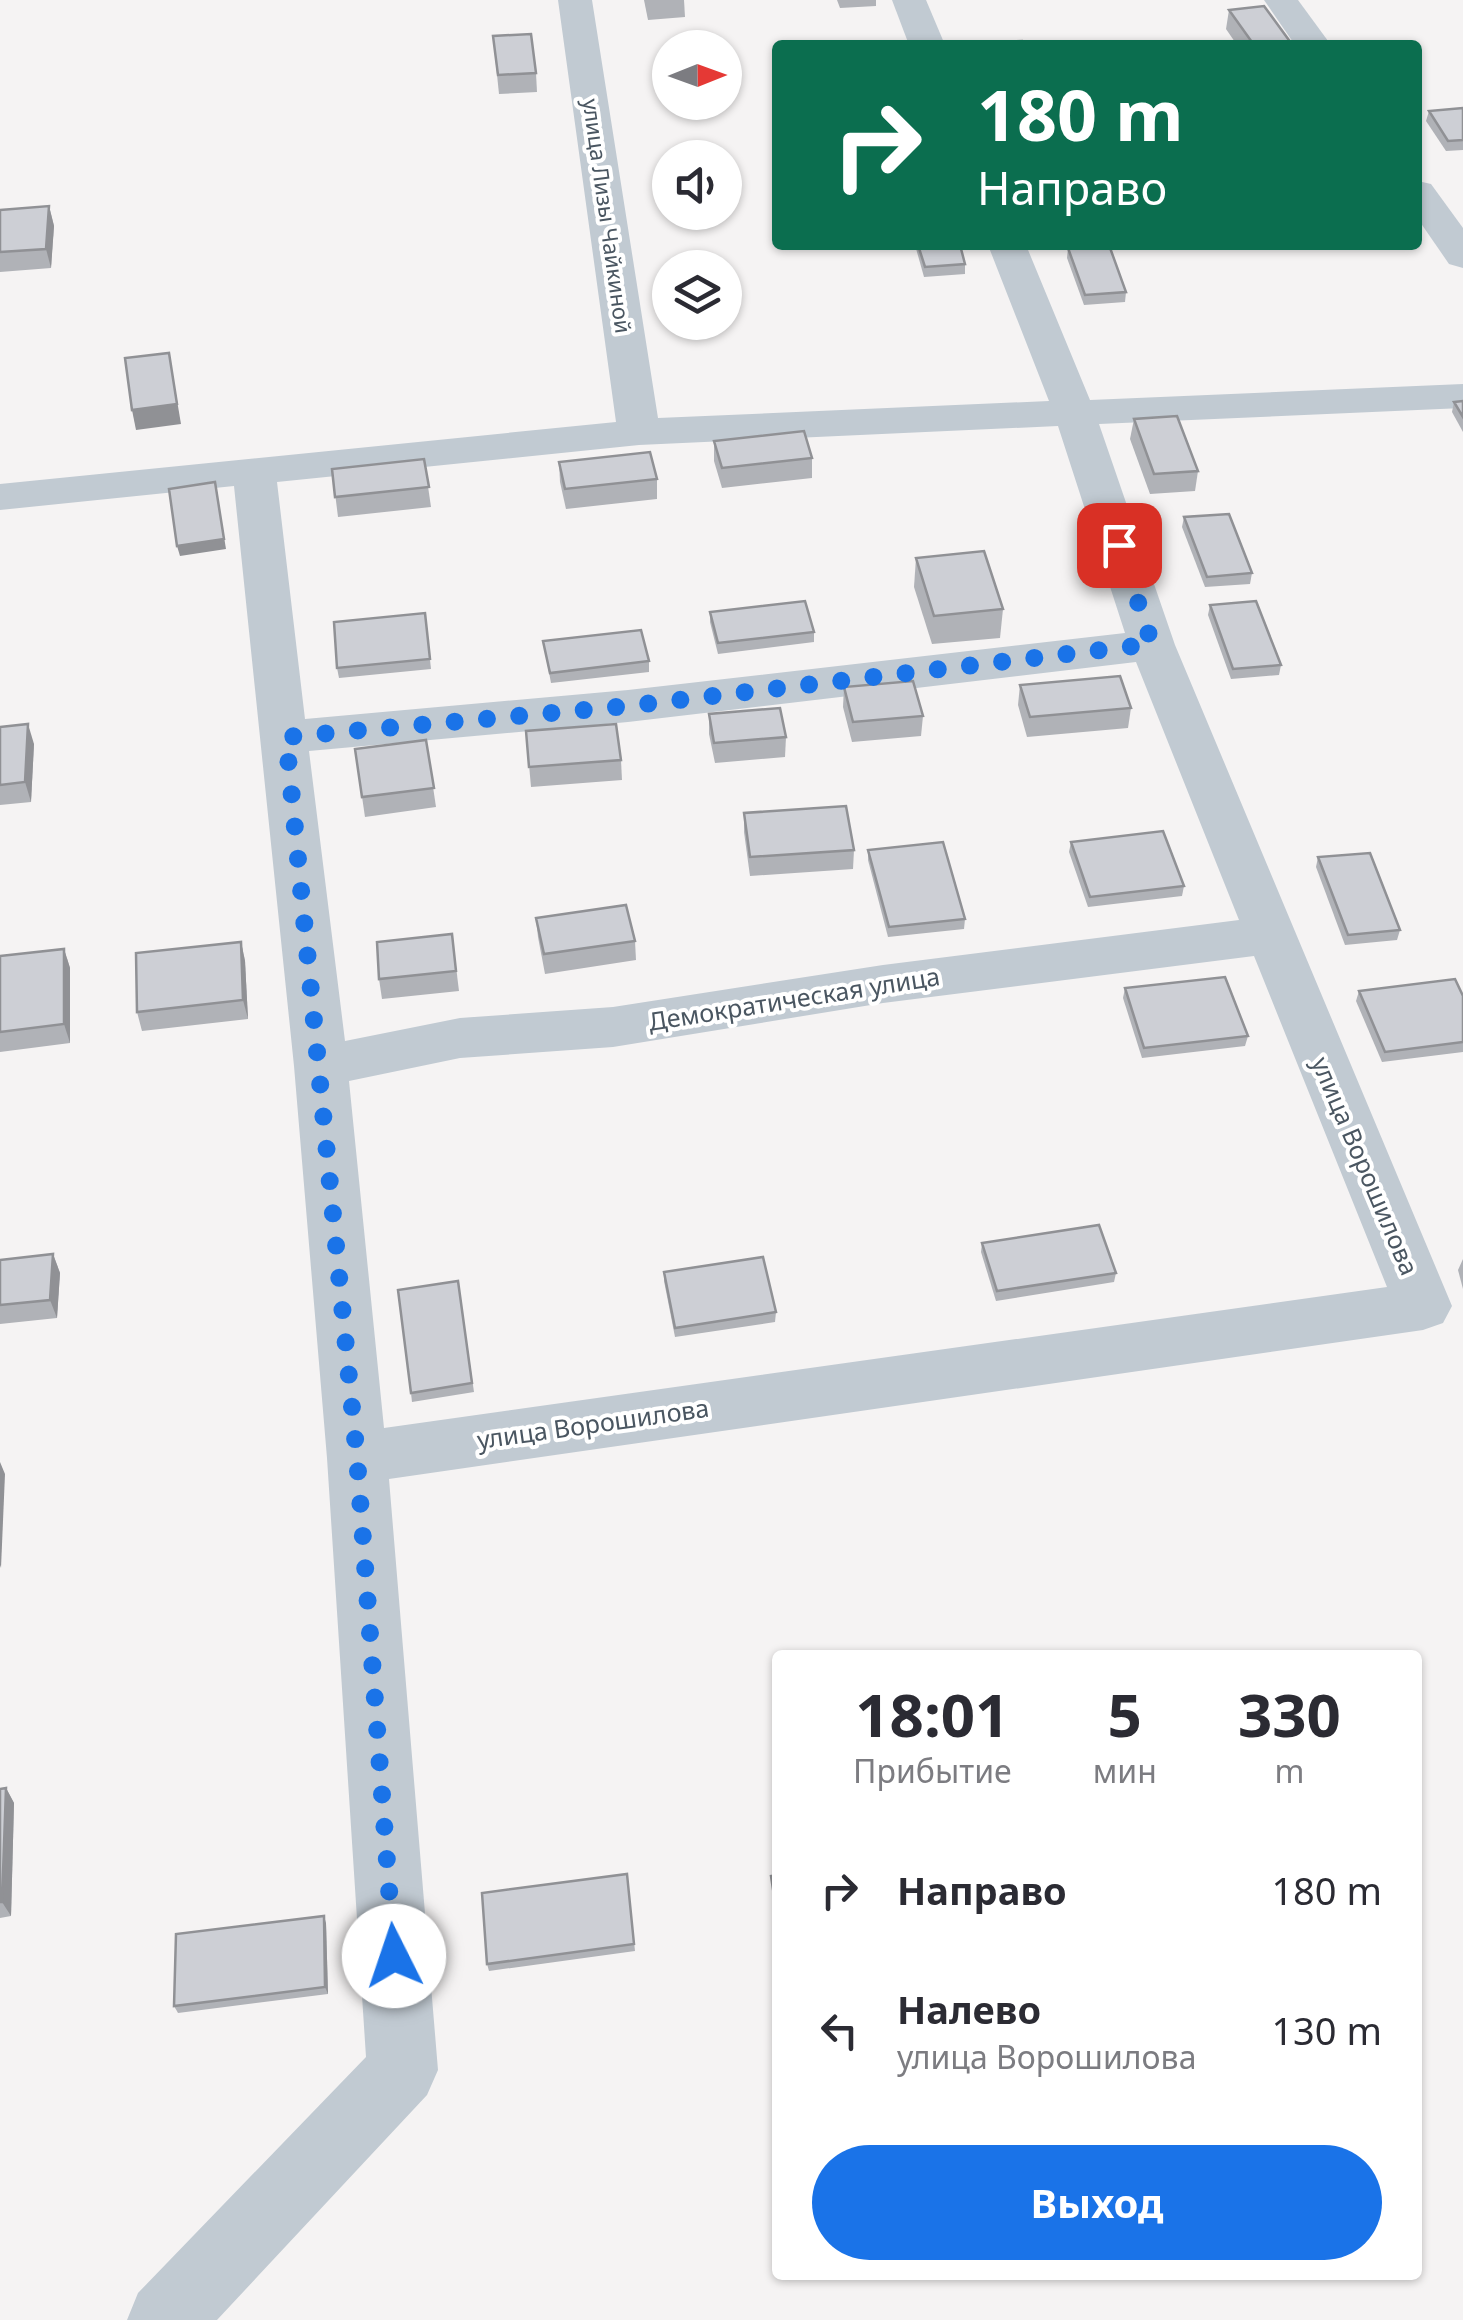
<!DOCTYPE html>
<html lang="ru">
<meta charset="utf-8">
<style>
:root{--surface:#fff;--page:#f2f2f3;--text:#2b2b33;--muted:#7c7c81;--accent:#1a73e8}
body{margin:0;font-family:"Noto Sans",sans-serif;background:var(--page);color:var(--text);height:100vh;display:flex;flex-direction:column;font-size:38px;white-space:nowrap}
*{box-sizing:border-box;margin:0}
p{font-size:32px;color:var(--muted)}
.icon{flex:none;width:55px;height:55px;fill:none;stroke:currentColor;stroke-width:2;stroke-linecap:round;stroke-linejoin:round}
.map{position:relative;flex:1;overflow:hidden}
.panel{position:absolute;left:772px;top:1650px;width:650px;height:630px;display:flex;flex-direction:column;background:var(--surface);border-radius:10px;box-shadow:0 2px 8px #0004}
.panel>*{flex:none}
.banner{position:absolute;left:772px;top:40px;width:650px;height:210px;border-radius:10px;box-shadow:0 2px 8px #0004;background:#0b6e4f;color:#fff;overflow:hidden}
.needle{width:65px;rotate:89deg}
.controls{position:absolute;left:652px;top:30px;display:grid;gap:20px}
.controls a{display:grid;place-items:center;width:90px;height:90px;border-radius:50%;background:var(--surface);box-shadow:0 2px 8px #0004;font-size:50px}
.pin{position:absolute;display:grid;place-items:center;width:85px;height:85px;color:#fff;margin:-42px;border-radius:20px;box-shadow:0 5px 15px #0006}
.me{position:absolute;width:110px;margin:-55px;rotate:356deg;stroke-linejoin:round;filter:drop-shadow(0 0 8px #0008)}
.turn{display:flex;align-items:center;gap:35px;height:210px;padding:0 40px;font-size:45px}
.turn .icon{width:130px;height:130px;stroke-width:2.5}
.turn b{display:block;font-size:70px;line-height:85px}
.eta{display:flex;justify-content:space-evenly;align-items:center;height:170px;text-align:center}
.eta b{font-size:60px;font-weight:700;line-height:70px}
.button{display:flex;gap:20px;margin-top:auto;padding:20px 40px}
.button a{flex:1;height:115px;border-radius:60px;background:var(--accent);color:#fff;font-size:40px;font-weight:700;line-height:115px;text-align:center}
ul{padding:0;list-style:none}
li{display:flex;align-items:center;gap:30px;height:140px;padding:0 40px}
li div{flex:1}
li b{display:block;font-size:38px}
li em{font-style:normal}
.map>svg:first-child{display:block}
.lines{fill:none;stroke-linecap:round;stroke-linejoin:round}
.minor{fill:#c1cad2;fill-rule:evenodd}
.wall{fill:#b0b2b7}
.shaded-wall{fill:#909195}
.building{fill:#cdcfd5;stroke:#909195;stroke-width:2.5}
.route{stroke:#1a73e8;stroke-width:18;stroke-dasharray:0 32.4}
.labels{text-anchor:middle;stroke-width:8;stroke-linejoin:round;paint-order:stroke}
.far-street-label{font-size:22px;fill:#4a5661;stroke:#fff}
.street-label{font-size:25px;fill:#4a5661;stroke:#fff}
</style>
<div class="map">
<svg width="1463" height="2320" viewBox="0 0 1463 2320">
<rect width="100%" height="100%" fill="#f5f3f3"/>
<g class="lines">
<g class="minor">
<path d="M 558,0 L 592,0 L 658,418 L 1049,401 L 988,245 L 1026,245 L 1090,400 L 1463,384 L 1463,408 L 1099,424 L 1175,645 L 1452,1306 L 1443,1323 L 1423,1330 L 389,1479 L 438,2070 L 427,2095 L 217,2320 L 127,2320 L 138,2293 L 366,2057 L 327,1458 L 294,1066 L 234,486 L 0,510 L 0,484 L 616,422 ZM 1058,426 L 1125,633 L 628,690 L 305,719 L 277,482 L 639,445 ZM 1136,662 L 1239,920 L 883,965 L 613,1007 L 460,1018 L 345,1041 L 309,751 L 628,722 ZM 1254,956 L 1387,1287 L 384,1428 L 349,1081 L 460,1058 L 613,1047 L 883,1003 Z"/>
<polygon points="892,0 926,0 945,45 909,45"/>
<polygon points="1264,0 1298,0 1331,45 1295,45"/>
<polygon points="1418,181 1431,184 1463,228 1463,268 1449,264 1418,219"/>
</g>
</g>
<g class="wall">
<polygon points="644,0 684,0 685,17 648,20"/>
<polygon points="837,0 876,0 876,6 840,8"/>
<polygon points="1229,10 1291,43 1291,45 1237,45 1226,29"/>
<polygon points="493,36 536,73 537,92 499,94"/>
<polygon points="1463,108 1463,150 1446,151 1426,121 1429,111"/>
<polygon points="49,206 54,226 51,268 0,272 0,210"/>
<polygon points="915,245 960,245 965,264 965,274 924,277"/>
<polygon points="1068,248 1126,292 1125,302 1084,305 1067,258"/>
<polygon points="1463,401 1463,432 1452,412 1454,402"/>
<polygon points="1134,419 1198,471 1195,491 1150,494 1130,439"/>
<polygon points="714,441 812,458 812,478 722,488 714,461"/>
<polygon points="424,459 431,507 338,517 332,469"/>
<polygon points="559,462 657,479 657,499 566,509 560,482"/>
<polygon points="1184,517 1252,573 1250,584 1205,587 1182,527"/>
<polygon points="916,558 1003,609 1000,638 932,644 914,587"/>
<polygon points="1210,605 1281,665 1279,675 1231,679 1208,615"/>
<polygon points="710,612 814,632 814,642 718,654 710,622"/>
<polygon points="425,613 431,669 339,678 337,668"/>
<polygon points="543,641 649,661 649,672 551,683"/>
<polygon points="1020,685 1131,708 1128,728 1027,737 1018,705"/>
<polygon points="844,687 923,716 921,736 852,742 843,707"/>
<polygon points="709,714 786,737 785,757 715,763 709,734"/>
<polygon points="0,727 34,744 31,802 0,805"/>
<polygon points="526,731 621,760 622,780 531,787"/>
<polygon points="426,740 436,807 365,817 355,749"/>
<polygon points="744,813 854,850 853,869 750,876 744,832"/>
<polygon points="1071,842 1184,886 1182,896 1088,907 1069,852"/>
<polygon points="868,850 965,919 964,929 888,937 868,860"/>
<polygon points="1318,857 1400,930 1397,940 1345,945 1316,867"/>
<polygon points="536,918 635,941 636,960 545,974 538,937"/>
<polygon points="452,934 459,991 382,999 379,979"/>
<polygon points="241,942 245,961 248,1019 142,1031 137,1012"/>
<polygon points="64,949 70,968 70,1043 0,1052 0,956"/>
<polygon points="1125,988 1248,1036 1245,1046 1142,1058 1123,998"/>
<polygon points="1359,991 1463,996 1463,1052 1382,1062 1356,1001"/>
<polygon points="982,1243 1116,1273 1114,1282 996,1301 981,1252"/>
<polygon points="53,1254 60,1273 57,1318 0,1324 0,1260"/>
<polygon points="1463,1259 1463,1289 1458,1270"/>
<polygon points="664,1272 776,1312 775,1322 675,1337 664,1281"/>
<polygon points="458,1281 474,1392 412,1402 411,1393"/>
<polygon points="6,1788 14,1803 11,1916 0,1918 0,1789"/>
<polygon points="627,1874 635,1951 489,1971 487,1964"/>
<polygon points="326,1923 328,1994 178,2013 174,2006"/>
</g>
<g class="shaded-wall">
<polygon points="49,206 54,226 51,268 46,249"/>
<polygon points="169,353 181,424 136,430 132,410"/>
<polygon points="215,482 226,549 180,556 177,546"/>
<polygon points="28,724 34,744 31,802 25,782"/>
<polygon points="241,942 245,961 248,1019 243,1000"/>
<polygon points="64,949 70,968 70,1043 64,1024"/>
<polygon points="53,1254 60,1273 57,1318 50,1300"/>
<polygon points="0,1462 5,1474 1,1568 0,1565"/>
<polygon points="6,1788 14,1803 11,1916 2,1902"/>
<polygon points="324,1916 326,1923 328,1994 325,1987"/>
</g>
<g class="building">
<polygon points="1264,6 1291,43 1254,45 1229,10"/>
<polygon points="531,34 536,73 498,75 493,36"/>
<polygon points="1022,41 1023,45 986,45 985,43"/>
<polygon points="1463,108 1463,140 1448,141 1429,111"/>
<polygon points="49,206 46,249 0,252 0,210"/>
<polygon points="918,245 960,245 965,264 925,267"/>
<polygon points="1109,245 1126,292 1085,295 1068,248"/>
<polygon points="169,353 177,404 132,410 125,358"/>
<polygon points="1463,401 1463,417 1454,402"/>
<polygon points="1177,416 1198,471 1154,474 1134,419"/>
<polygon points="804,431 812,458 722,468 714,441"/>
<polygon points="650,452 657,479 565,489 559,462"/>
<polygon points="424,459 429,487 335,497 332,469"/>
<polygon points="215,482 224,539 177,546 169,489"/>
<polygon points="1229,514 1252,573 1207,577 1184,517"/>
<polygon points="984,551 1003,609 934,616 916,558"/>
<polygon points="805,601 814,632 718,643 710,612"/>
<polygon points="1256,601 1281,665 1233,669 1210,605"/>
<polygon points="425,613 430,659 337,668 334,622"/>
<polygon points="641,630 649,661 550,673 543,641"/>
<polygon points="1120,676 1131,708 1030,717 1020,685"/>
<polygon points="913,681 923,716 853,722 844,687"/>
<polygon points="780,708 786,737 714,743 709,714"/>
<polygon points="28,724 25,782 0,785 0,727"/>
<polygon points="616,724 621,760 529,767 526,731"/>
<polygon points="426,740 434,788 362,797 355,749"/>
<polygon points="846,806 854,850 750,857 744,813"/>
<polygon points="1163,831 1184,886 1090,897 1071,842"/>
<polygon points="943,842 965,919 889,927 868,850"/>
<polygon points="1370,853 1400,930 1348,935 1318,857"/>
<polygon points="626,905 635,941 544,954 536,918"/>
<polygon points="452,934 456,971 379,979 377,942"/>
<polygon points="241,942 243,1000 137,1012 136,953"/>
<polygon points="64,949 64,1024 0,1032 0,956"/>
<polygon points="1225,977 1248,1036 1144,1048 1125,988"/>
<polygon points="1455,979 1463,996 1463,1042 1385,1052 1359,991"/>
<polygon points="1099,1225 1116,1273 997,1291 982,1243"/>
<polygon points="53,1254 50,1300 0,1305 0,1260"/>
<polygon points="763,1257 776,1312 675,1328 664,1272"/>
<polygon points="458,1281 472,1383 411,1393 398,1290"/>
<polygon points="6,1788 2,1902 0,1902 0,1789"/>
<polygon points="627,1874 634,1944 487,1964 482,1893"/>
<polygon points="778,1875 778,1922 771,1876"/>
<polygon points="324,1916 325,1987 174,2006 176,1934"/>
</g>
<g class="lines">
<polyline class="route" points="394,1956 357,1458 286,737 628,706 1152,644 1119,545"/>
</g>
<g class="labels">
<g class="far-street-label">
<text transform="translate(607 216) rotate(82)" y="8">улица Лизы Чайкиной</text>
</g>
<g class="street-label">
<text transform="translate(794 999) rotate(-9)" y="9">Демократическая улица</text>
<text transform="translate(1365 1166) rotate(67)" y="9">улица Ворошилова</text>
<text transform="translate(593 1424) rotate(-8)" y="9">улица Ворошилова</text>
</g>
</g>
</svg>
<div class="controls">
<a><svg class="needle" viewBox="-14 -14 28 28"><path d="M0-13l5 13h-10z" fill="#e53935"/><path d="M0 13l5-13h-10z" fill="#7c7c81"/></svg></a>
<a><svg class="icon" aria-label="sound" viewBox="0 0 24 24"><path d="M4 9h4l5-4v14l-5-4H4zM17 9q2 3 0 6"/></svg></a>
<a><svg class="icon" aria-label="layers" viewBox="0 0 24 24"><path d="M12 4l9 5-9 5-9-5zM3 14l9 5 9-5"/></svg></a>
</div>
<div class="pin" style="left:1119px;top:545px;background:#d93025"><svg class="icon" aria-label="arrive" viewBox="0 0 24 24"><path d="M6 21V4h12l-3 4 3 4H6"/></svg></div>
<svg class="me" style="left:394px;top:1956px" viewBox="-20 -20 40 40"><circle r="19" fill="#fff"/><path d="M0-13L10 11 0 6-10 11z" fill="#1a73e8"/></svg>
<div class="banner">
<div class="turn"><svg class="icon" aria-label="right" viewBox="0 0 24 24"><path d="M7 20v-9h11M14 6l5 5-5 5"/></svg><div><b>180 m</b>Направо</div></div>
</div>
<section class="panel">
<div class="eta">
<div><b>18:01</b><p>Прибытие</p></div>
<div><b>5</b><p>мин</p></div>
<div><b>330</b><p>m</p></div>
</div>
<ul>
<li><svg class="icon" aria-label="right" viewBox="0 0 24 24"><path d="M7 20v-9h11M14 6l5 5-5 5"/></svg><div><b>Направо</b></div><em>180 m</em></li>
<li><svg class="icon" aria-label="left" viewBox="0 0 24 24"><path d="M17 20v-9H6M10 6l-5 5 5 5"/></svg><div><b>Налево</b><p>улица Ворошилова</p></div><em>130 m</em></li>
</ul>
<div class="button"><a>Выход</a></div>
</section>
</div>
